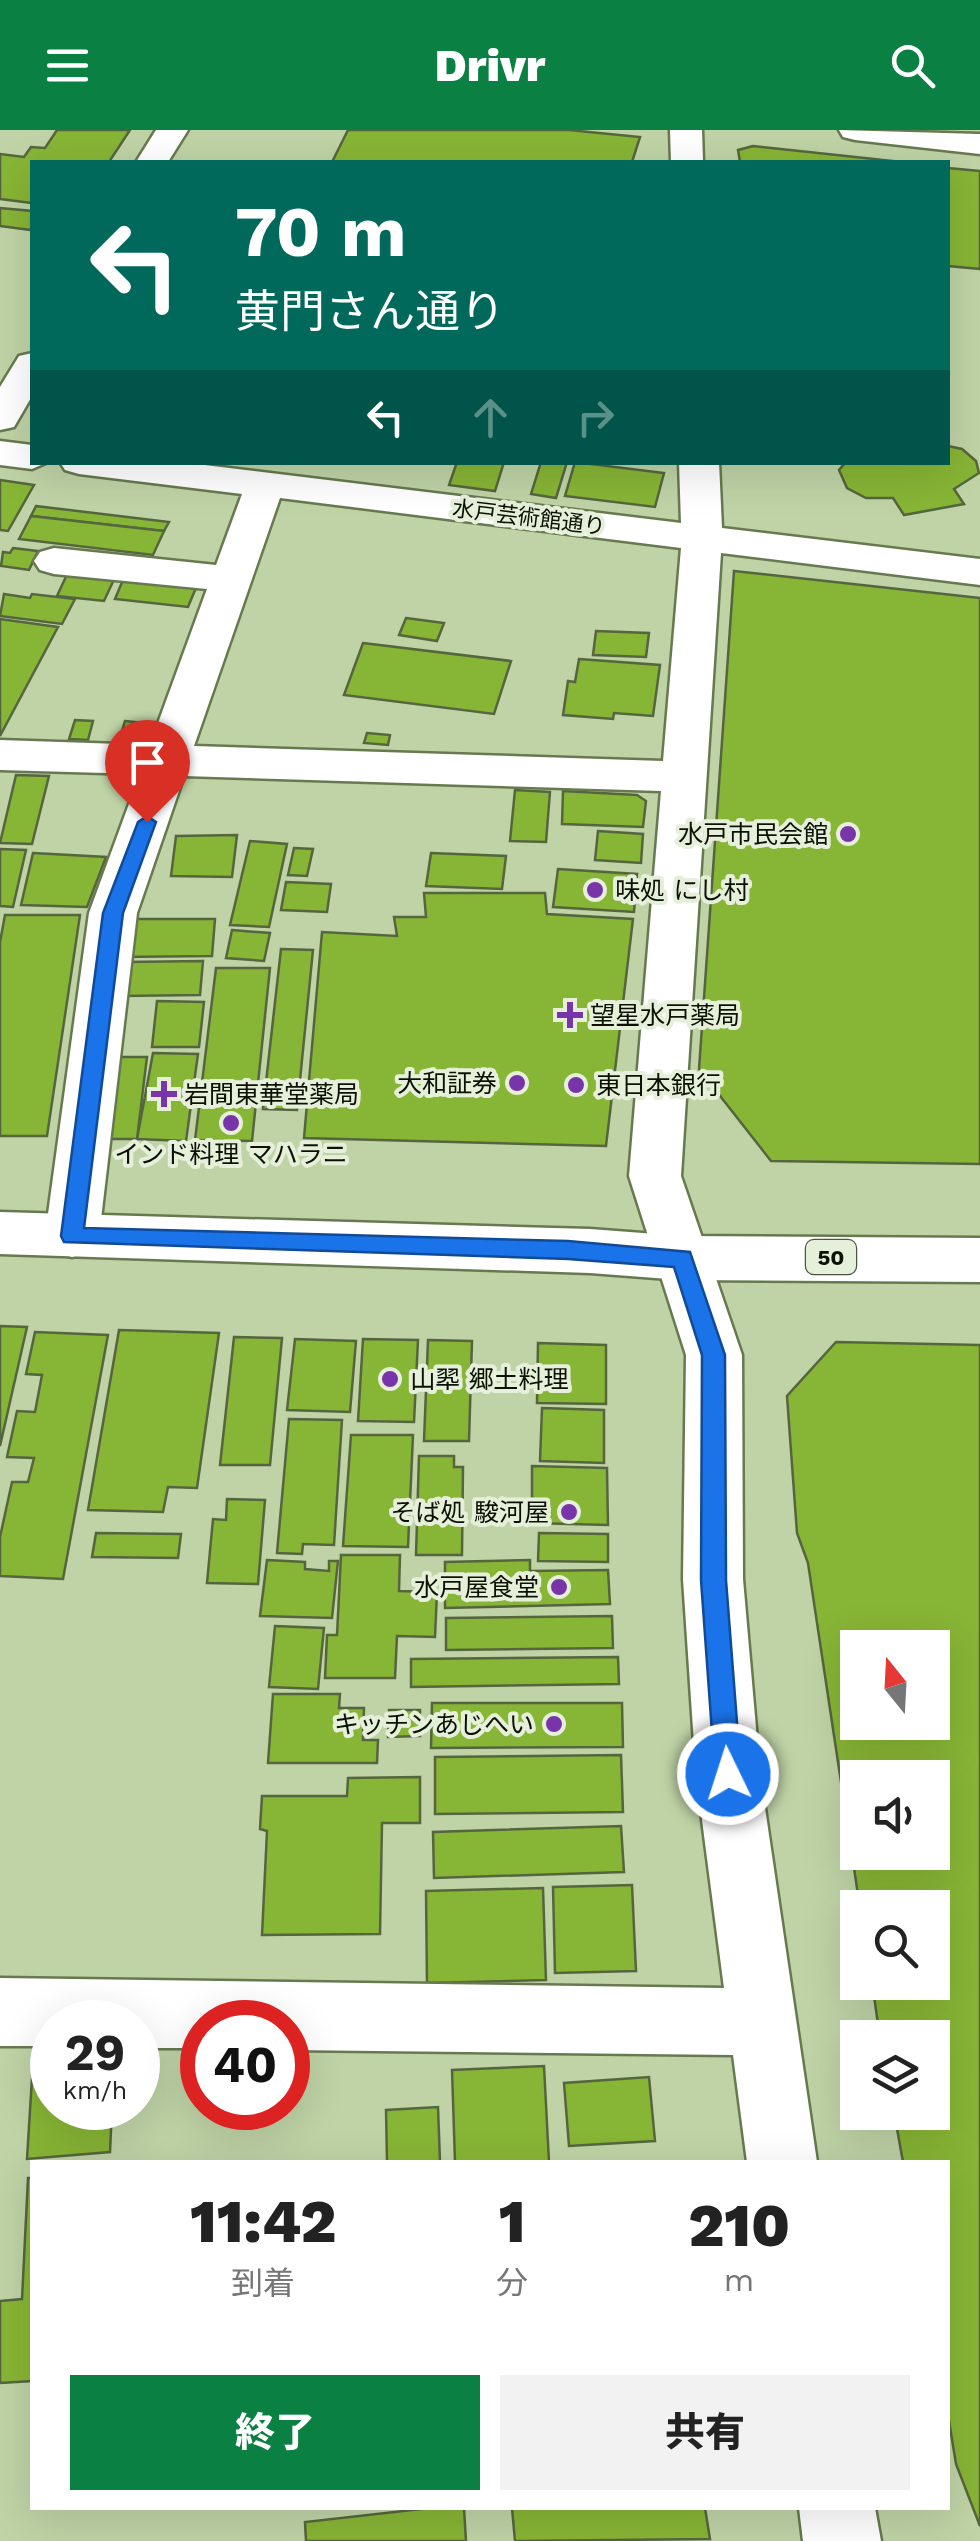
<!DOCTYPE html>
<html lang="ja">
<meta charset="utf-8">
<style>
:root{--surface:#fff;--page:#f2f2f2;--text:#222;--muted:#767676;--accent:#0b8043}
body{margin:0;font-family:"Work Sans","Noto Sans JP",sans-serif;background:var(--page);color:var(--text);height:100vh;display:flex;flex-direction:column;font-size:38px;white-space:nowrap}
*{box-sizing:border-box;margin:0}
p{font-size:32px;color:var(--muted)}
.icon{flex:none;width:55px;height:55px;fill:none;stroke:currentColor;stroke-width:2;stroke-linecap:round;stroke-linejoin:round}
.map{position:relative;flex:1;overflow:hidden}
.drawer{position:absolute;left:30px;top:2030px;width:920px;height:350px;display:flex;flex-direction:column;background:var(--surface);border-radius:0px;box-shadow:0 10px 40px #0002}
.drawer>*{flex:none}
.hud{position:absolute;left:30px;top:30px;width:920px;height:305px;border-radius:0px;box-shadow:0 10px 40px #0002;background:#00695c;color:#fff;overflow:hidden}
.needle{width:65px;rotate:342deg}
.buttons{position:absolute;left:840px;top:1500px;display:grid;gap:20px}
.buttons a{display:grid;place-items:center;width:110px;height:110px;border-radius:0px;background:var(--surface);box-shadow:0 10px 40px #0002;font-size:50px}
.speed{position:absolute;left:30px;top:1870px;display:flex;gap:20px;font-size:50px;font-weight:700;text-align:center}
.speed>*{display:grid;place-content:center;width:130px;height:130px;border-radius:50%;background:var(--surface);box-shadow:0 10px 40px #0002;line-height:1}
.speed small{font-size:25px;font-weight:400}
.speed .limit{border:15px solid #d22;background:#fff;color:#111}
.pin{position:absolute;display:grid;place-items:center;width:85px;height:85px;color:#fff;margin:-102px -42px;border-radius:50% 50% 50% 0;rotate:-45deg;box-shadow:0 0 10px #0007}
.pin .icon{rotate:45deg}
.me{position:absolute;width:110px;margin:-55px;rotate:356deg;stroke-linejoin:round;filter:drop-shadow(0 0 8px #0008)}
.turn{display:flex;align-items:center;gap:35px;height:210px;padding:0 40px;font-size:45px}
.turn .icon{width:130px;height:130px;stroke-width:2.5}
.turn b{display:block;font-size:70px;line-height:85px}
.lanes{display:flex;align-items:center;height:95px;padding:0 40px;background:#0003;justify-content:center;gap:50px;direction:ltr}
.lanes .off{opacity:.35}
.eta{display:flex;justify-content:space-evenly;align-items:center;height:170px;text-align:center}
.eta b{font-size:60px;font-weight:800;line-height:70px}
.primary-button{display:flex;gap:20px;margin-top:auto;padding:20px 40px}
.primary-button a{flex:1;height:115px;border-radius:0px;background:var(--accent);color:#fff;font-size:40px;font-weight:800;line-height:115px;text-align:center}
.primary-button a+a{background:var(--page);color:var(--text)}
header{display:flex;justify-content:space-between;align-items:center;height:130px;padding:0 40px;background:var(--accent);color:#fff;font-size:45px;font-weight:800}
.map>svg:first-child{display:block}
.building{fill:#87b535;stroke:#55663e;stroke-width:2.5;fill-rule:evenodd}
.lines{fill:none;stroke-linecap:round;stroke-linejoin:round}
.minor-casing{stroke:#67794f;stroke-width:5}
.highway-casing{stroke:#67794f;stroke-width:5}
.minor{fill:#fff;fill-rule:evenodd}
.highway{fill:#fff;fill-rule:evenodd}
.route{fill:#1a73e8;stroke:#114b97;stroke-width:2.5}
.poi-dot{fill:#7835a9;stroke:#e5efd9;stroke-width:4}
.labels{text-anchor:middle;stroke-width:8;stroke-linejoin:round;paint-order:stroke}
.far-street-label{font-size:22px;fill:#0b1103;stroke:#e5efd9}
.shield{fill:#e5efd9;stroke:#4c5443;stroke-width:2.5}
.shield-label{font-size:22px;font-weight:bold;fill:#0b1103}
.poi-label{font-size:25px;fill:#0b1103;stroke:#e5efd9;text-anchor:end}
</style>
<header><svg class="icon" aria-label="menu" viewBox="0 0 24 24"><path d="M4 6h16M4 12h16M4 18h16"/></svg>Drivr<svg class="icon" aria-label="search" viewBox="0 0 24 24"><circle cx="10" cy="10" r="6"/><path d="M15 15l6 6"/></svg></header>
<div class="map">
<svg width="980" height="2411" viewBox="0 0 980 2411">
<rect width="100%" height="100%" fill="#bfd3a6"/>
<g class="building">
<polygon points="57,0 130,0 109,32 32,32 32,73 0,69 0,24 24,27 31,17 45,18"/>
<polygon points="348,0 569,0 640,7 632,32 332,32"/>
<polygon points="753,16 902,32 740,32 738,20"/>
<polygon points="948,38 980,41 980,139 948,136"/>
<polygon points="0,78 32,81 31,100 0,96"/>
<polygon points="948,316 962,319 976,331 979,343 954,359 964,374 904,385 893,368 866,368 847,358 839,340 846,332 948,332"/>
<polygon points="457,332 504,332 495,361 449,355"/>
<polygon points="541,332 567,332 556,368 531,364"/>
<polygon points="575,332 664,343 655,377 565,366"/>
<polygon points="0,350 34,355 8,401 0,400"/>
<polygon points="36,376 169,392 164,401 31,386"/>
<polygon points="31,386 164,401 153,425 19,409"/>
<polygon points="13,418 38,421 29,440 1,436 3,422 10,423"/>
<polygon points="70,438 117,443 104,471 57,466"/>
<polygon points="734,441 980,468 980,1034 771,1031 699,939"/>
<polygon points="125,445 198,453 188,477 115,469"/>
<polygon points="4,464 30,468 32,464 75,469 62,494 0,486"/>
<polygon points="406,488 444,493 437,511 399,505"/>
<polygon points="0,489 58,497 0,606"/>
<polygon points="596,501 649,503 646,527 593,525"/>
<polygon points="363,513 511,531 494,584 344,565"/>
<polygon points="579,529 660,535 653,586 614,583 613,589 563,585 568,551 575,552"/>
<polygon points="75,590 93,591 88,610 69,609"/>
<polygon points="125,591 154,594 149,609 120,607"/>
<polygon points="367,603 390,605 388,615 364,613"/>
<polygon points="16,645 49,646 32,714 0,713"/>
<polygon points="515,660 550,662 546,712 510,711"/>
<polygon points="563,661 637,665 646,671 643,697 562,694"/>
<polygon points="598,701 643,704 641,733 595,730"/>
<polygon points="237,705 232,747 171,746 176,706"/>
<polygon points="250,711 287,714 269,797 230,795"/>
<polygon points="294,718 313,719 307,746 288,745"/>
<polygon points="0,719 26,720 13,777 0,776"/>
<polygon points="33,723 106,727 87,777 21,775"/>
<polygon points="431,723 506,726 502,759 426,756"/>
<polygon points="558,739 637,744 634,782 553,777"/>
<polygon points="286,752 331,754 327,782 281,780"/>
<polygon points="424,763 545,763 547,784 633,789 606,1016 304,1008 322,802 397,806 394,787 426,787"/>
<polygon points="5,785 80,785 47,1006 0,1006 0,812"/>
<polygon points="124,789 215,789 212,826 120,827"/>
<polygon points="232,800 270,803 264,831 226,828"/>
<polygon points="281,819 313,820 297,980 263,979"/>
<polygon points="203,831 200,865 120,866 124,832"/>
<polygon points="216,838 270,838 252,1011 195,1010"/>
<polygon points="157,871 204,872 199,917 152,917"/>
<polygon points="153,923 198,924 186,1011 137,1009"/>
<polygon points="110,927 147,927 137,1009 99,1009"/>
<polygon points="0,1196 27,1197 0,1316"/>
<polygon points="119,1200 219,1203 197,1358 168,1357 163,1382 88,1380"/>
<polygon points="35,1202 108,1205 63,1449 0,1446 0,1407 12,1352 28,1352 34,1328 7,1327 17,1281 35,1282 42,1245 26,1244"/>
<polygon points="234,1207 282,1208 270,1335 220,1335"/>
<polygon points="295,1209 356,1211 350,1282 287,1280"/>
<polygon points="363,1209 418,1210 414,1292 358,1291"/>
<polygon points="428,1210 472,1211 469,1311 424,1311"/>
<path d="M 836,1212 L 980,1215 L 980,2396 L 956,2334 L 948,2285 L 948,2032 L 903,2032 L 894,1982 L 932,1982 L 932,1908 L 880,1908 L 872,1852 L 932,1852 L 932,1778 L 860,1778 L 808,1433 L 797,1403 L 787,1266 ZM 858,1518 L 932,1518 L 932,1592 L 858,1592 ZM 858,1648 L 932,1648 L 932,1722 L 858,1722 Z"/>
<polygon points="538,1213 606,1215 606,1274 537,1273"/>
<polygon points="542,1278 604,1280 604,1333 540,1331"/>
<polygon points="289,1289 342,1290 334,1415 303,1414 302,1424 277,1423"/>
<polygon points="351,1305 413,1305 408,1417 343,1416"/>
<polygon points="419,1326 454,1326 454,1337 463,1337 462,1425 416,1425"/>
<polygon points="532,1336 607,1338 608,1395 532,1393"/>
<polygon points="227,1369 265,1370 258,1454 207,1453 213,1389 226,1390"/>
<polygon points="96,1403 181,1404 178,1428 92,1427"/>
<polygon points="539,1403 608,1404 608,1432 538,1431"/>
<polygon points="341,1425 400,1425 399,1461 437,1462 435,1507 397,1506 395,1548 325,1548 327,1505 337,1505"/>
<polygon points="267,1430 305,1432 305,1439 329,1441 329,1431 338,1431 332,1488 260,1486"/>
<polygon points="530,1430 530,1441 608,1440 610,1474 445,1478 445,1432"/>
<polygon points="612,1486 613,1518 446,1520 446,1488"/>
<polygon points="275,1496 324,1498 318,1559 269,1557"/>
<polygon points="618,1527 619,1554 411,1557 411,1529"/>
<polygon points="273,1564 340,1564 339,1578 364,1578 363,1610 378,1610 377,1633 268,1633"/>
<polygon points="432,1573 622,1573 623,1617 431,1618"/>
<polygon points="389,1580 420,1580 420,1606 388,1607"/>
<polygon points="621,1625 623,1682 435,1684 435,1627"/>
<polygon points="420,1647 420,1693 382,1693 380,1804 262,1805 267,1701 260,1699 262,1666 347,1666 348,1648"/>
<polygon points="621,1696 624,1742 434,1748 433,1702"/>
<polygon points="632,1755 636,1841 555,1843 553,1757"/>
<polygon points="543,1758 546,1850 427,1853 426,1761"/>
<polygon points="52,1931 52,1978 112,1978 110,2022 27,2029 33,1932"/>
<polygon points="544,1936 549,2032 455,2032 452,1940"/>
<polygon points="649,1947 655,2011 569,2016 564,1953"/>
<polygon points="438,1977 440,2032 387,2032 386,1980"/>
<polygon points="28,2048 32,2048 32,2251 0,2253 0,2171 22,2169"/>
<polygon points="430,2378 464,2378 466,2411 306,2411 305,2392"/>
<polygon points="512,2378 705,2378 710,2409 515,2411"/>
</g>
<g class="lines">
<defs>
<g id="minor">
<polygon points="156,0 188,0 168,32 136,32"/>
<polygon points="670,0 702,0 703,32 671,32"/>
<polygon points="839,0 980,4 980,24 855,10 843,7"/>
<polygon points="32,223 32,266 14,297 0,300 0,257 19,226"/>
<polygon points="0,311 32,315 32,332 48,332 32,339 0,335"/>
<path d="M 60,332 L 180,332 L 681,393 L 679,332 L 719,332 L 722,398 L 980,429 L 980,455 L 721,423 L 681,1046 L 742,1225 L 743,1449 L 760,1644 L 817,2032 L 747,2032 L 733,1925 L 288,1920 L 288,1892 L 202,1892 L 202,1918 L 138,1918 L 138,1892 L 52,1892 L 52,1916 L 0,1916 L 0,1848 L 724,1858 L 696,1644 L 683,1449 L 686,1225 L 629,1046 L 661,661 L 184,646 L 137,783 L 99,1106 L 91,1121 L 72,1127 L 53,1121 L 45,1106 L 89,783 L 140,644 L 0,640 L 0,610 L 150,615 L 207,459 L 54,444 L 40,440 L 34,431 L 40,422 L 54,418 L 216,435 L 242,364 L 79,344 L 65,340 ZM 280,368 L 681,418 L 663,631 L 194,616 Z"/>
<polygon points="799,2378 875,2378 881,2411 803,2411"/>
</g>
<polygon id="highway" points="0,1082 590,1099 682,1106 980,1108 980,1152 682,1150 590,1143 0,1124"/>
</defs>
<use href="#minor" class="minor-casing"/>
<use href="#highway" class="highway-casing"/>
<use href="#minor" class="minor"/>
<use href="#highway" class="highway"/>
</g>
<polygon class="route" points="147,686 156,692 123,783 84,1098 568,1111 690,1122 725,1225 726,1450 741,1644 737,1653 728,1657 719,1653 715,1644 701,1450 702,1225 674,1137 568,1129 64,1112 61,1106 103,783 138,692"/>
<g class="poi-dot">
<circle cx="848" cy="704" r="10"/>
<circle cx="595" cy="760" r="10"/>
<path d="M565 870h10v10h10v10h-10v10h-10v-10h-10v-10h10z"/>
<circle cx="517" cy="953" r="10"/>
<circle cx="576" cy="955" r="10"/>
<path d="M159 949h10v10h10v10h-10v10h-10v-10h-10v-10h10z"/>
<circle cx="231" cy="993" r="10"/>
<circle cx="390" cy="1249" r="10"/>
<circle cx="569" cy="1382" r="10"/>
<circle cx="559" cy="1457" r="10"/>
<circle cx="554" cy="1594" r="10"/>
</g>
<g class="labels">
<g class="far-street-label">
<text transform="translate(529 387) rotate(7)" y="8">水戸芸術館通り</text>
</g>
<rect class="shield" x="806" y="1110" width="50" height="34" rx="8"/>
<g class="shield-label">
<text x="831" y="1135">50</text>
</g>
<g class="poi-label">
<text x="828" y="713">水戸市民会館</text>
<text x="615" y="769" text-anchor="start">味処 にし村</text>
<text x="590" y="894" text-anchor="start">望星水戸薬局</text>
<text x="497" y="962">大和証券</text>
<text x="596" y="964" text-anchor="start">東日本銀行</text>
<text x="184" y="973" text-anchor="start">岩間東華堂薬局</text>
<text x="231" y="1033" text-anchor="middle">インド料理 マハラニ</text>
<text x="410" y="1258" text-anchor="start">山翆 郷土料理</text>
<text x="549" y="1391">そば処 駿河屋</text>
<text x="539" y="1466">水戸屋食堂</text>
<text x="534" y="1603">キッチンあじへい</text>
</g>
</g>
</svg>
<div class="buttons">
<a><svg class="needle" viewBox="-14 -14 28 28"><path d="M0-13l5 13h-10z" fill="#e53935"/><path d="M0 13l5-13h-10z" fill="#767676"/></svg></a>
<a><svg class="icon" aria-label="sound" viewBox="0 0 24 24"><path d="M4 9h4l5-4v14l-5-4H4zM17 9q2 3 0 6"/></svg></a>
<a><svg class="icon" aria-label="search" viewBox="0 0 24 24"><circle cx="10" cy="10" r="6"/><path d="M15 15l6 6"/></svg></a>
<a><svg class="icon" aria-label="layers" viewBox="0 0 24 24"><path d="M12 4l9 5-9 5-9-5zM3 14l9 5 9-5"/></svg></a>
</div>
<div class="speed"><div>29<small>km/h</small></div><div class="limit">40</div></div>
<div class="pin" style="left:147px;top:692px;background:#d93025"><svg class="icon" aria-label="arrive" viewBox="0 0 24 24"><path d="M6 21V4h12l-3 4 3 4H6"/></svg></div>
<svg class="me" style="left:728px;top:1644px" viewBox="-20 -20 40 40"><circle r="17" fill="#1a73e8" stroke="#fff" stroke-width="3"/><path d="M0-11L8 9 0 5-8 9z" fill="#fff"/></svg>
<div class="hud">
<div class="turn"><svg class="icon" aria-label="left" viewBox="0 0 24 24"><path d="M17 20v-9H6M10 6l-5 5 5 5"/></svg><div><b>70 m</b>黄門さん通り</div></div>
<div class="lanes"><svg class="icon" aria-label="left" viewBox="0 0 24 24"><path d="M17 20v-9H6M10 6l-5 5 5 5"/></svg><svg class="icon off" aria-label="ahead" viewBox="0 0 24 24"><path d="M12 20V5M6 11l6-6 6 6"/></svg><svg class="icon off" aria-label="right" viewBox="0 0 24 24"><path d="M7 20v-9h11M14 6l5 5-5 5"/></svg></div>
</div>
<section class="drawer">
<div class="eta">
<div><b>11:42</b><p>到着</p></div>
<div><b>1</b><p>分</p></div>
<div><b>210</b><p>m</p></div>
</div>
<div class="primary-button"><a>終了</a><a>共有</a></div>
</section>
</div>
